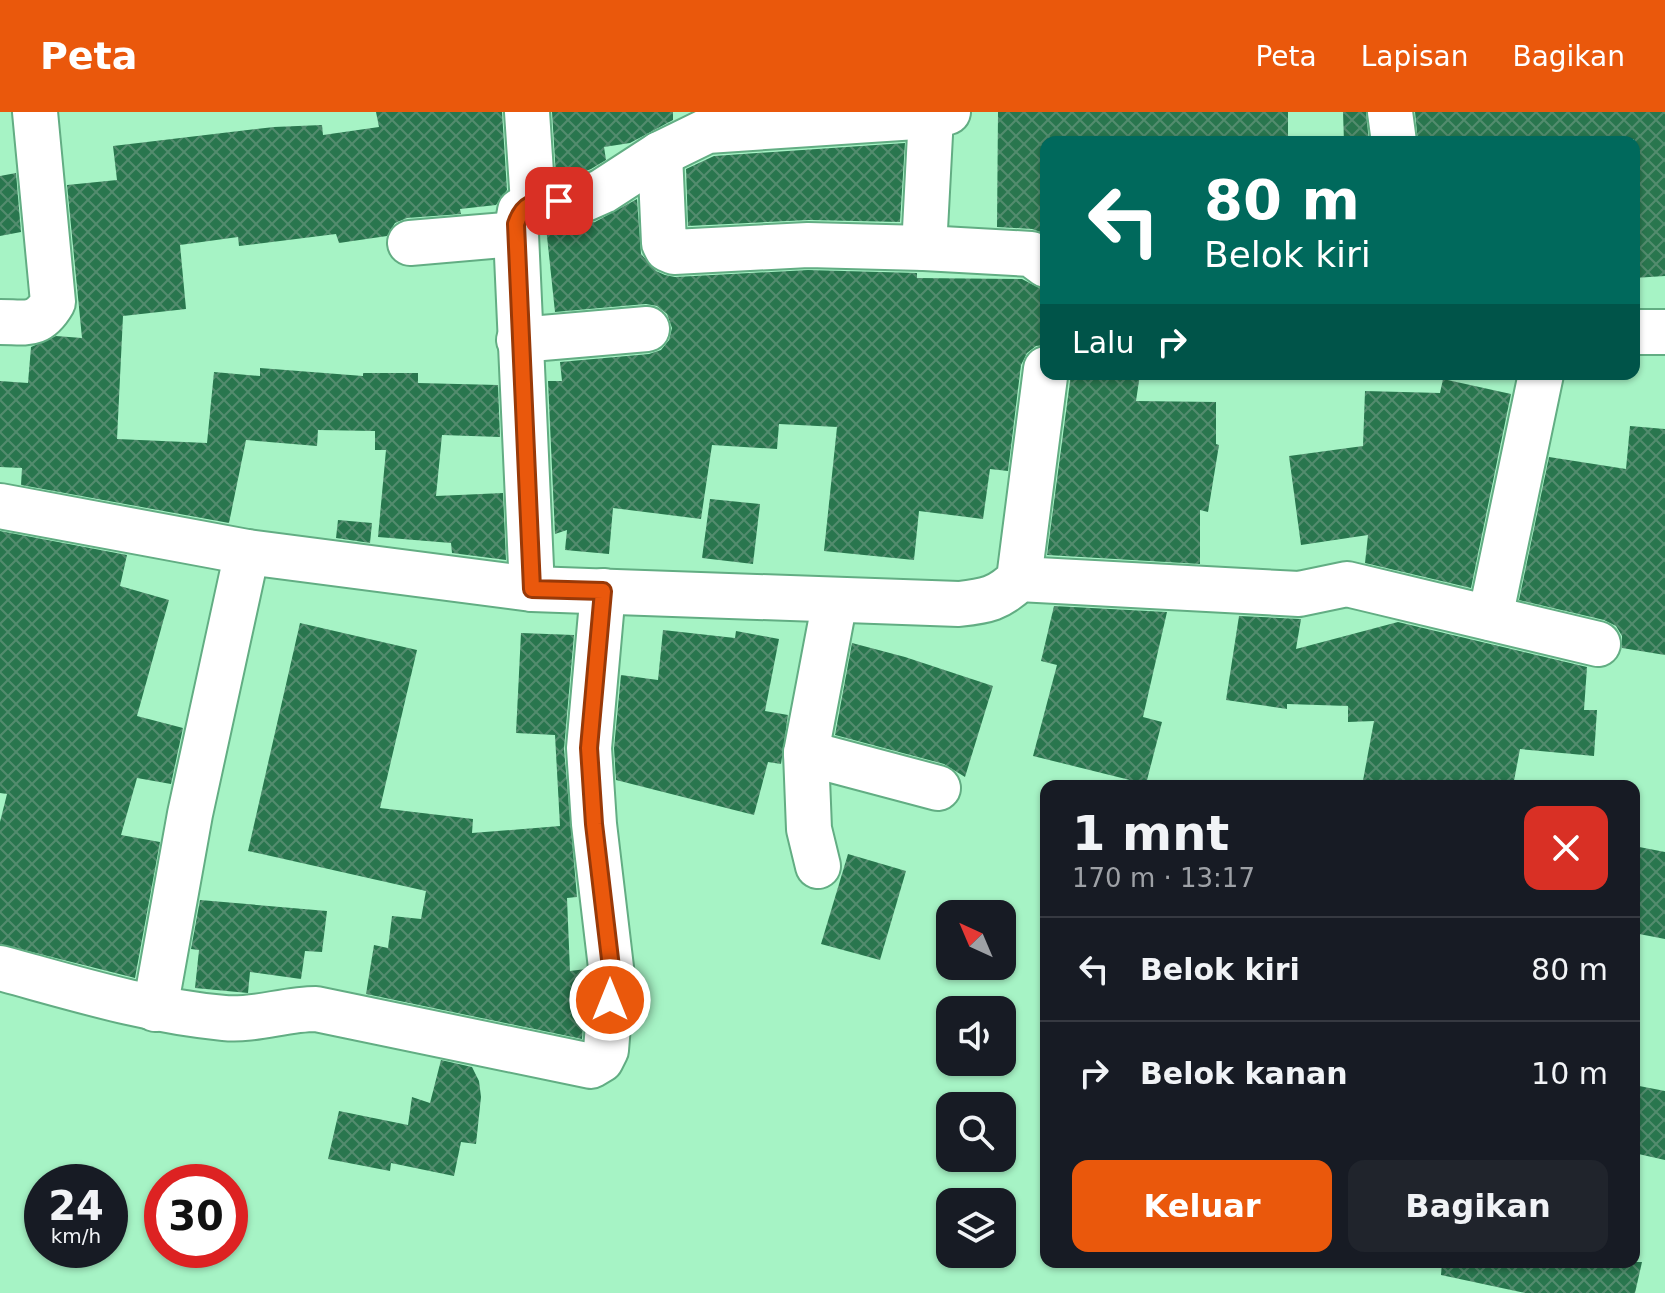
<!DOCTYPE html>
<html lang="id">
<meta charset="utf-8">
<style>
:root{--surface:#171b24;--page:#20242c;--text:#f1f3f6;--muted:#9ea1a6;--line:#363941;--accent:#ea580c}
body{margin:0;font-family:"DejaVu Sans",sans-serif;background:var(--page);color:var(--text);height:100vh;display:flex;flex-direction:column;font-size:30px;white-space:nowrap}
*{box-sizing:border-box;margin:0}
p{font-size:26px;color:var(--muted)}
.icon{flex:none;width:44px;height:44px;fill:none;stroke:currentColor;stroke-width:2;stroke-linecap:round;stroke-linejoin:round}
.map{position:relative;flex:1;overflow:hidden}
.side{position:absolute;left:1040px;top:668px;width:600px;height:488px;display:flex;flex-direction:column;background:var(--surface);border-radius:16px;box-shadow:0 2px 6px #0004}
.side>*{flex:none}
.hud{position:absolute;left:1040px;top:24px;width:600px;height:244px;border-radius:16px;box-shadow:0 2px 6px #0004;background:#00695c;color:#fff;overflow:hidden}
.needle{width:52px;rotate:316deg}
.buttons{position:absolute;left:936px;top:788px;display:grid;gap:16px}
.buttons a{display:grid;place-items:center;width:80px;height:80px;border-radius:16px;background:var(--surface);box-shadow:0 2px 6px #0004;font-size:40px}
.speed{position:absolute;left:24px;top:1052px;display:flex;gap:16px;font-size:40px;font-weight:700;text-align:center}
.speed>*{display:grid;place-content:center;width:104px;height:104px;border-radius:50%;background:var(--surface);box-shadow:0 2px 6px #0004;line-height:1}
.speed small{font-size:20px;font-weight:400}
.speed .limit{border:12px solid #d22;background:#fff;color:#111}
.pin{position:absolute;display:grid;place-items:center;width:68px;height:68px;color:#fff;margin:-34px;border-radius:16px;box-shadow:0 4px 12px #0006}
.me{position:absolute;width:88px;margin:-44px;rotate:0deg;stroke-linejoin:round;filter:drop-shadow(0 0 6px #0008)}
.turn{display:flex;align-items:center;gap:28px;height:168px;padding:0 32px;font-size:36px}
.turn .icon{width:104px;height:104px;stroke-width:2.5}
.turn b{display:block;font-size:56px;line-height:68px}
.then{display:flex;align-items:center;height:76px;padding:0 32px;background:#0003;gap:16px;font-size:30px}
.round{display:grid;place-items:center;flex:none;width:84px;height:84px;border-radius:16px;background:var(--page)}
.summary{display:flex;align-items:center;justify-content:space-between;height:136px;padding:0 32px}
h1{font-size:48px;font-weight:700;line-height:60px}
.button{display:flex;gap:16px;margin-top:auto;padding:16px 32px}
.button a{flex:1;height:92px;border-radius:16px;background:var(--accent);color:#fff;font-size:32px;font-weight:700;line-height:92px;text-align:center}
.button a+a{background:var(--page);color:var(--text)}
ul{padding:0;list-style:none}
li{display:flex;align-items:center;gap:24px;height:104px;padding:0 32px;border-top:2px solid var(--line)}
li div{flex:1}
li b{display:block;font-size:30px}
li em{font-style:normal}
header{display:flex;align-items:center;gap:48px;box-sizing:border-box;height:112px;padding:0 40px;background:var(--accent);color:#fff}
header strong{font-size:38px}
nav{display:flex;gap:44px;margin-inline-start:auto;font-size:28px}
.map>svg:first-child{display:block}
.building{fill:url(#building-cross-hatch)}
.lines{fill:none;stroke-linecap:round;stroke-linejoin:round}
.minor-casing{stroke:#62ad83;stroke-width:48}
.minor{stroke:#fff;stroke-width:44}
.route-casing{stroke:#983908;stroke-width:20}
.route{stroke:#ea580c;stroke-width:14}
</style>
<header>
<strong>Peta</strong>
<nav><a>Peta</a><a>Lapisan</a><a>Bagikan</a></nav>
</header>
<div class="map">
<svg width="1665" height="1181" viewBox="0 0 1665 1181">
<defs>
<pattern id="building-cross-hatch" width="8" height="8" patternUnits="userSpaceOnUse" patternTransform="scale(2)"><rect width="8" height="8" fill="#29764e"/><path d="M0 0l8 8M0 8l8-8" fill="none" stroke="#538c6e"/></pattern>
</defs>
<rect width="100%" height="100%" fill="#a6f3c5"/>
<g class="building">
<polygon points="376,0 502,0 507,78 496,93 460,97 461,102 407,106 395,111 387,124 339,131 336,122 239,134 238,125 180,133 186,197 123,204 117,327 207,331 214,260 260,264 260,256 363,264 363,261 418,261 418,271 498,273 500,325 442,323 436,384 503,381 506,448 452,441 451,431 378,425 386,338 375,338 375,319 318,318 317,334 246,328 229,411 21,373 22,356 0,355 0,269 28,271 31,235 56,224 82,226 67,73 117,68 113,34 274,15 322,13 323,23 379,15"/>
<polygon points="552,0 673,0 673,8 630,31 604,35 606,48 591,57 579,62 556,64"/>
<polygon points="998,0 1288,0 1288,30 1046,30 1046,122 1032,117 997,115"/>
<polygon points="1343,0 1366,0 1369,30 1344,30"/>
<polygon points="1415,0 1665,0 1665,164 1634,166 1634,27 1603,30 1418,30"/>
<polygon points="905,31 900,110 809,108 688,114 686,57 714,44"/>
<polygon points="16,61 21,120 0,124 0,64"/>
<polygon points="637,87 641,142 656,159 665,163 675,165 808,158 917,161 917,166 1022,167 1043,178 1044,233 1036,234 1027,241 1021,253 1008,359 990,357 983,407 919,399 914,448 824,439 837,315 779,312 777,337 712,333 701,407 613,396 609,442 565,438 567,418 555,422 548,269 562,269 560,250 649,242 661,238 669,228 672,216 667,202 657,194 646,192 555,200 546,115 595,110"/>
<polygon points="1071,262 1140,262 1136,289 1216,290 1216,332 1219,333 1208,400 1200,398 1200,452 1047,443"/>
<polygon points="1443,267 1511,282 1471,476 1365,451 1368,423 1301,433 1289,344 1363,334 1365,279 1440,281"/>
<polygon points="1630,314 1665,317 1665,543 1622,536 1622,524 1616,514 1604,508 1519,488 1549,345 1626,357"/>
<polygon points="710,387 760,392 753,452 702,446"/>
<polygon points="338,408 372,411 370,431 336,426"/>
<polygon points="0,419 127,443 120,474 169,488 137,604 183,616 171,672 137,666 121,723 160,730 135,866 0,832 0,710 7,682 0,681"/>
<polygon points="1054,494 1167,500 1143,605 1162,610 1146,672 1033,644 1057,553 1041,549"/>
<polygon points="1239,504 1301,507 1296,537 1398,510 1587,555 1584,598 1597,598 1594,644 1520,637 1513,674 1362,674 1374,609 1348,610 1348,594 1287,592 1287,597 1226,588"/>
<polygon points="300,511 417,538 380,696 473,707 472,721 560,714 555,623 516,621 521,521 574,523 564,637 577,785 567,786 570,859 586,857 587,864 582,927 366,882 374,833 388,836 392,804 421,807 426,779 248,739"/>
<polygon points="663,518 735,526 736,519 779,527 765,599 788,603 781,652 768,650 754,703 616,668 614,636 621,563 658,568"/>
<polygon points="852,531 905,545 993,574 965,665 944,652 835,623"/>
<polygon points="1634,734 1665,740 1665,827 1634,821"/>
<polygon points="848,742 906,759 880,848 821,832"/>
<polygon points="200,788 327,799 322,840 305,839 301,867 250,860 248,881 195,876 199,838 191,837"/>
<polygon points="441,948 472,955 479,969 481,985 476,1032 461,1030 454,1064 391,1051 390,1059 328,1047 339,999 408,1013 412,985 430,991"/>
<polygon points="1634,973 1665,979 1665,1048 1634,1041"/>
<polygon points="1442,1150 1642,1150 1635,1181 1525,1181 1441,1163"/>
</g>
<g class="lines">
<defs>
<g id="minor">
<polyline points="527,0 533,91"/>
<polyline points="1390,0 1394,30"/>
<polyline points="660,42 664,131 667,137 674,140 808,133 924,136 1031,142 1046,153"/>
<polyline points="410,131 516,122"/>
<polyline points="924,136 931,4 948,0"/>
<path d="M 0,210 C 26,210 38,216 53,190 L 35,0"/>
<polyline points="1634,220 1665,220"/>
<polyline points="519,228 647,217"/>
<path d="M 0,394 L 247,440 L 532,477 L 959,492 C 986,489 999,487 1019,467 L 1046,257"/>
<polyline points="1019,467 1299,482 1347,472 1598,532"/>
<polyline points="532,477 516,122 520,99 533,91 585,87 603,79 660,42 707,19 931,4 931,0"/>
<polyline points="1490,506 1541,262"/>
<polyline points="806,641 938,676"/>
<polyline points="818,754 809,717 806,641 835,488"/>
<path d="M 0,856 C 74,876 147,899 224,906 C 254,909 285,897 316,897 L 591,954 L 601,948 L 606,938 L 612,864 L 594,712 L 589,636 L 603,479"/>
<polyline points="155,897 190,702 247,440"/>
</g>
</defs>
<use href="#minor" class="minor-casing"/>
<use href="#minor" class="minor"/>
</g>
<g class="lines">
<defs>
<path id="route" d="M 559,89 C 536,90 524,88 516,112 L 532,477 L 603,479 L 589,636 L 594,712 L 612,864 L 610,888"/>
</defs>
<use href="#route" class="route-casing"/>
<use href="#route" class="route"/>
</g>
</svg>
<div class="buttons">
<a><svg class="needle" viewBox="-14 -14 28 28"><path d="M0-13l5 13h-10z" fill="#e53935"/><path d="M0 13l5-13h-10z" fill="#9ea1a6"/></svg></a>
<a><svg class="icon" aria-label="sound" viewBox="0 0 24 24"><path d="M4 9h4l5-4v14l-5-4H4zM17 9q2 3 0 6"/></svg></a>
<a><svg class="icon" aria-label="search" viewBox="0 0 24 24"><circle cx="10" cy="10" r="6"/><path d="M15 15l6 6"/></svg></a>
<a><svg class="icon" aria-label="layers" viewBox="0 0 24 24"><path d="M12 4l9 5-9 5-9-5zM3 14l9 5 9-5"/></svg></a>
</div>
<div class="speed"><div>24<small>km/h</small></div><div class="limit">30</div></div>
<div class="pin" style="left:559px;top:89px;background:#d93025"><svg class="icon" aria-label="arrive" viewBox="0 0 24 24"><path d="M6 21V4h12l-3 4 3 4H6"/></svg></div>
<svg class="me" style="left:610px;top:888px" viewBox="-20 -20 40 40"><circle r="17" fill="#ea580c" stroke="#fff" stroke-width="3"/><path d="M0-11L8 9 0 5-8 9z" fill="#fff"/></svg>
<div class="hud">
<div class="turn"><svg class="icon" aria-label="left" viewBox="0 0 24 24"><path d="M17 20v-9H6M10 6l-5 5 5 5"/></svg><div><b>80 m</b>Belok kiri</div></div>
<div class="then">Lalu<svg class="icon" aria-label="right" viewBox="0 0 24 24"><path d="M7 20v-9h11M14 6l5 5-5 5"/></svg></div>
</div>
<section class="side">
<div class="summary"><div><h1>1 mnt</h1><p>170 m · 13:17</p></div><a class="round" style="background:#d93025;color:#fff"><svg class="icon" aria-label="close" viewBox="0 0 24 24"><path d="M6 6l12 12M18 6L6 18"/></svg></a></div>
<ul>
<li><svg class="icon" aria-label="left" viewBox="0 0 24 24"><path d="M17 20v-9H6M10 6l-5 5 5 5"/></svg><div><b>Belok kiri</b></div><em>80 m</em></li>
<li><svg class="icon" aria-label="right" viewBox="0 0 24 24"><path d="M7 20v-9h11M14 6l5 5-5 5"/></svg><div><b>Belok kanan</b></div><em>10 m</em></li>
</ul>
<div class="button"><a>Keluar</a><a>Bagikan</a></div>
</section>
</div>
